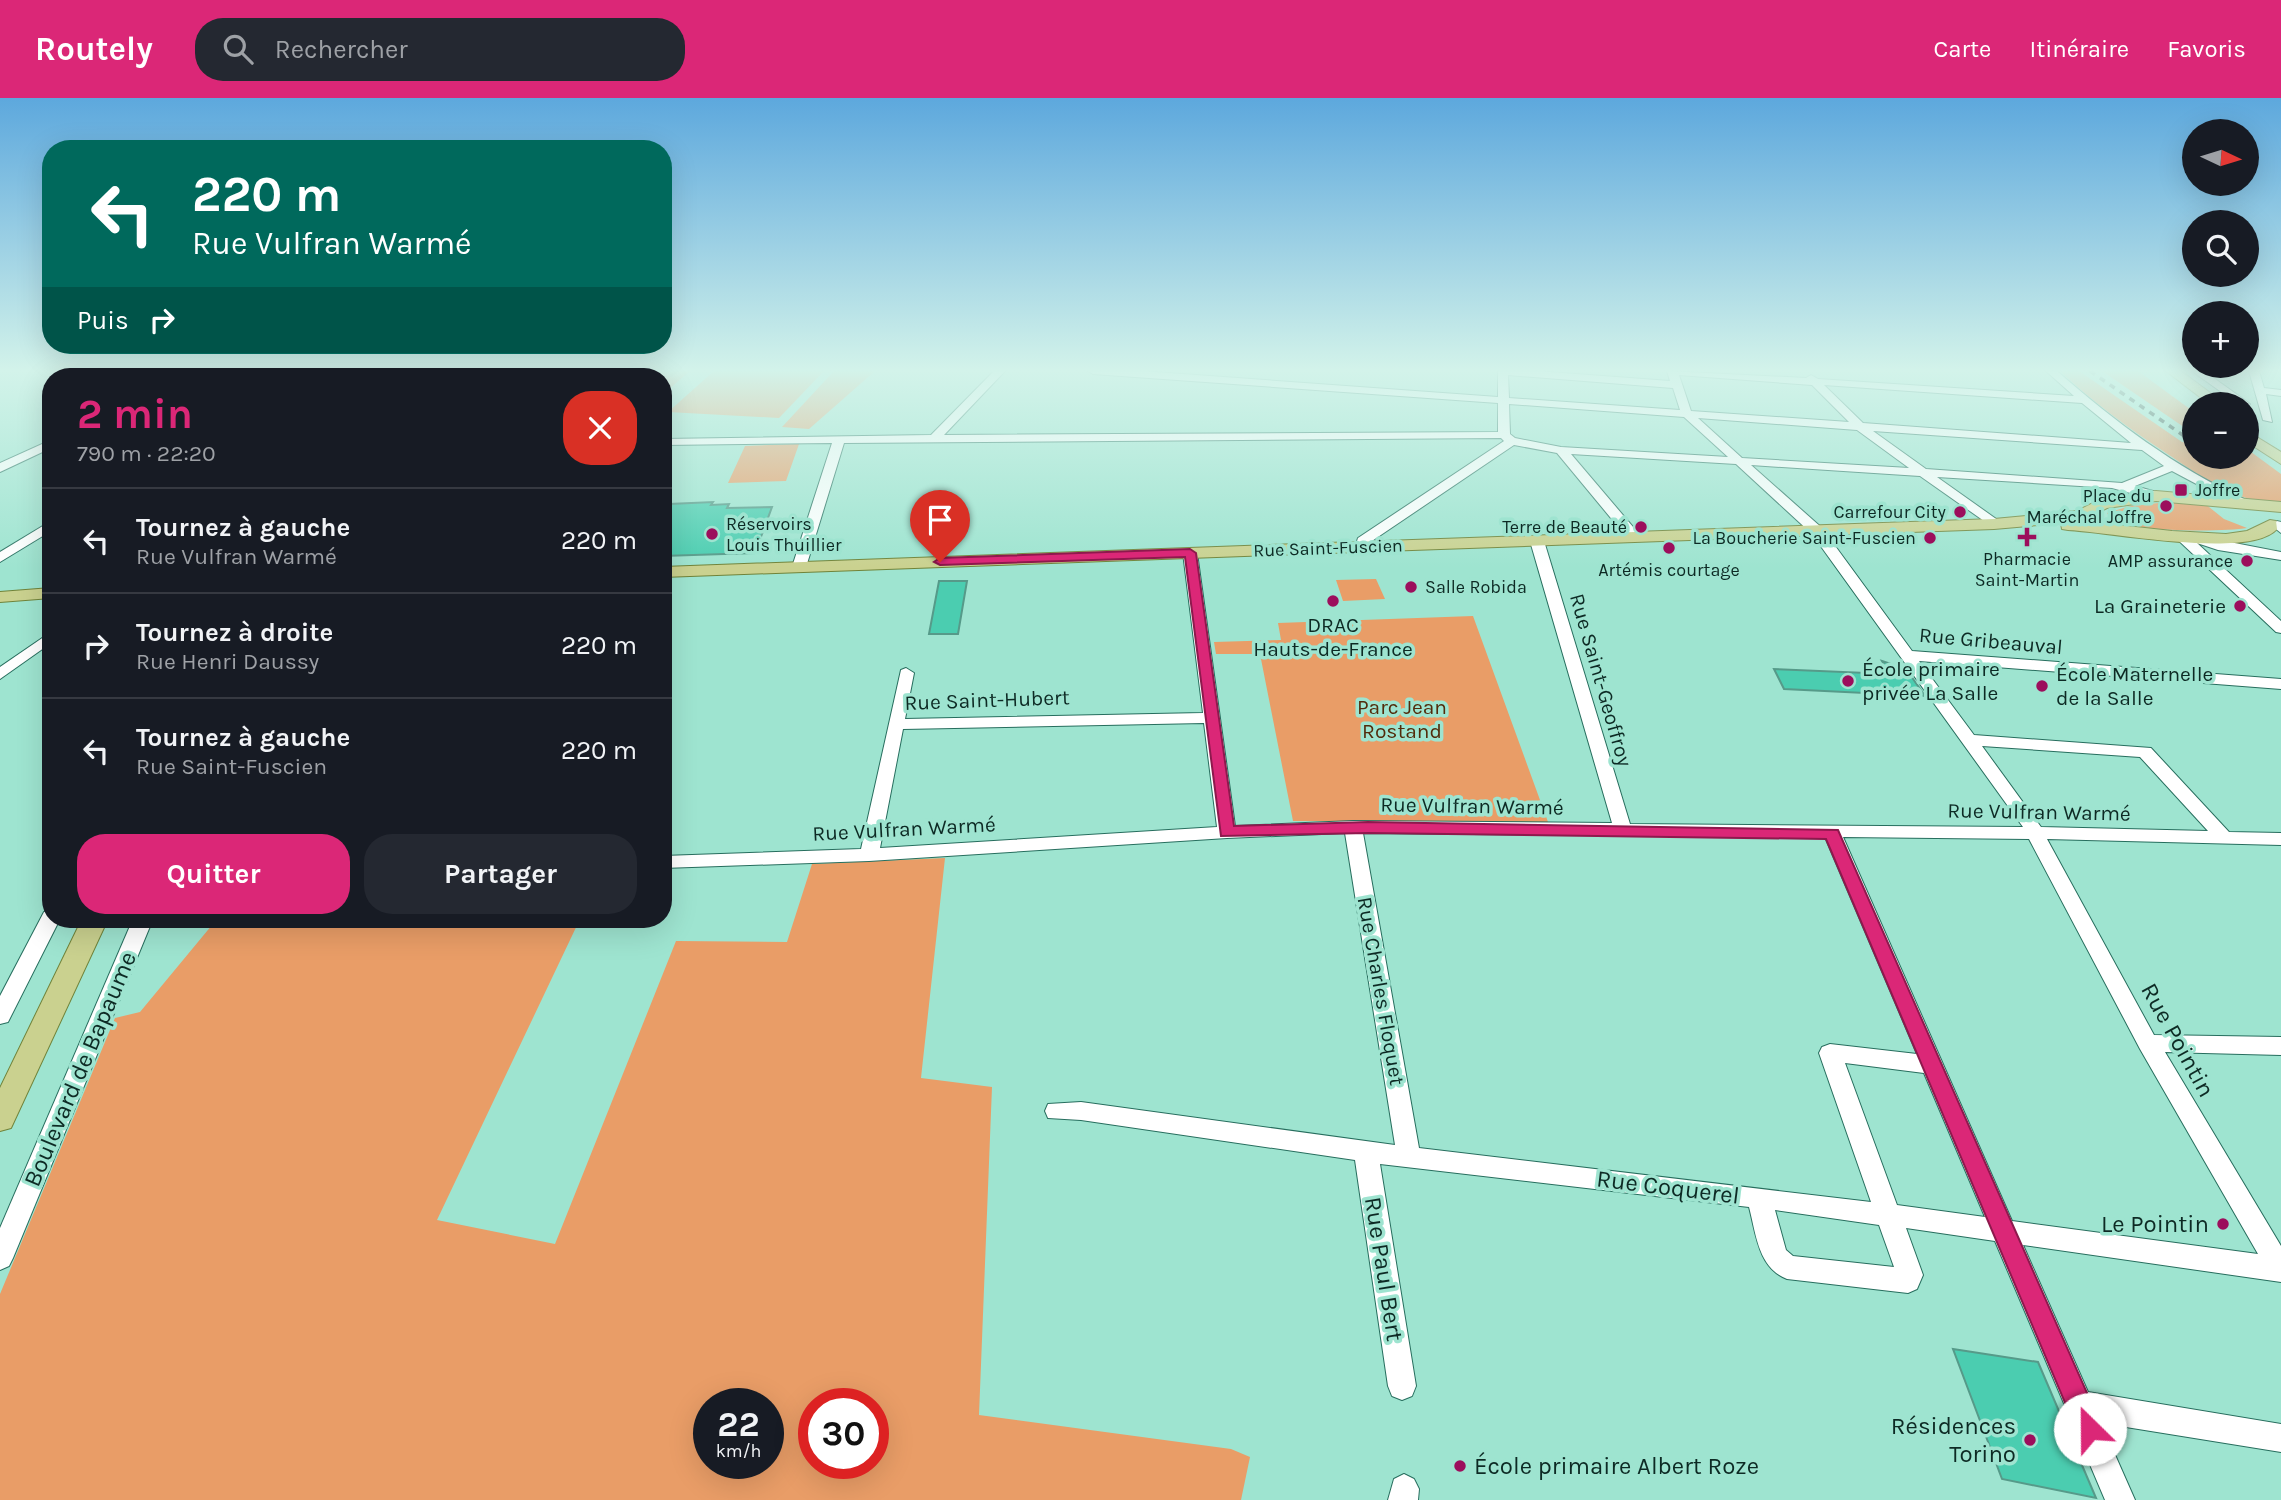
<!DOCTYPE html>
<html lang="fr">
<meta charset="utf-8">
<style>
:root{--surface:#171b24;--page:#242831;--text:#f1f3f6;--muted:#9ea1a6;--line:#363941;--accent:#db2777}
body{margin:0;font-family:Karla,sans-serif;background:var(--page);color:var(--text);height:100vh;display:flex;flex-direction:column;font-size:26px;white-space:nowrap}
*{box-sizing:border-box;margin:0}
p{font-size:23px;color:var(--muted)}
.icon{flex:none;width:38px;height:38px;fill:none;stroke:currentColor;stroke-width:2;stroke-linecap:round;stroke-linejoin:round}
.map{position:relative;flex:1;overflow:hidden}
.drawer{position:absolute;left:42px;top:270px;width:630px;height:560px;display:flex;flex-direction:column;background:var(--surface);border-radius:28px;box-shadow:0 7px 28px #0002}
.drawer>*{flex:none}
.top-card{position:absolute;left:42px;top:42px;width:630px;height:214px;border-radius:28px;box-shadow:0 7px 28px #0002;background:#00695c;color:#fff;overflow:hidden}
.needle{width:46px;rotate:94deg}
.buttons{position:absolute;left:2182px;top:21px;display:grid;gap:14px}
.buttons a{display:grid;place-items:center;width:77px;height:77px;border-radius:50%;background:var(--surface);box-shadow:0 7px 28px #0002;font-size:35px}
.speed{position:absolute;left:693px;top:1290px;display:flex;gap:14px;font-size:35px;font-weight:700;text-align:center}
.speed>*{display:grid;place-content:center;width:91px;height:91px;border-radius:50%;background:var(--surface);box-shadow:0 7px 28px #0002;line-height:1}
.speed small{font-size:18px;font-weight:400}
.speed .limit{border:10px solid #d22;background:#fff;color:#111}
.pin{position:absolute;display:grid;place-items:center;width:60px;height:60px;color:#fff;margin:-72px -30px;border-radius:50% 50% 50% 0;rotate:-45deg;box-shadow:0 0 7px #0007}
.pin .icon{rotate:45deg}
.me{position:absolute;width:77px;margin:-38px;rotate:337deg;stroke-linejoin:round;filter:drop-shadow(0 0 5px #0008)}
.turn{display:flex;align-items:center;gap:24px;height:147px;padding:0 35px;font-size:32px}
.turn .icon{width:91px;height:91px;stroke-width:2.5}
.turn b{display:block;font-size:49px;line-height:60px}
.then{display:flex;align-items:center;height:66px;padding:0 35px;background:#0003;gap:14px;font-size:26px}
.round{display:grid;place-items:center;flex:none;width:74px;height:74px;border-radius:28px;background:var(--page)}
.overview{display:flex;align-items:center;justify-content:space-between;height:119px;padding:0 35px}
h1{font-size:42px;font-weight:700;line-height:52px;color:var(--accent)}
.cta{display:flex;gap:14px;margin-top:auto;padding:14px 35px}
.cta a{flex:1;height:80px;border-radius:28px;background:var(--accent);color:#fff;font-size:28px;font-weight:700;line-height:80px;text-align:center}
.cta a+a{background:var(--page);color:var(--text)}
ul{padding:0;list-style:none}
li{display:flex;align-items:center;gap:21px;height:105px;padding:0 35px;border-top:2px solid var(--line)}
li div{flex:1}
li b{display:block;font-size:26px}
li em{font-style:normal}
header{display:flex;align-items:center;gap:42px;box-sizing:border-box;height:98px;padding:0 35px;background:var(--accent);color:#fff}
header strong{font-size:33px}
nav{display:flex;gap:38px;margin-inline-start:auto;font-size:24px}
.search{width:490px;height:63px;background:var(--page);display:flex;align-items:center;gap:18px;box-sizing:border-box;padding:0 24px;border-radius:28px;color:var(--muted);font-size:26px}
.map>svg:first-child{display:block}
.green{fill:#e99d67;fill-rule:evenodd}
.building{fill:#4bcdb0;stroke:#569a89;stroke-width:2}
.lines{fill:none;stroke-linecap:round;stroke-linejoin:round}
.minor-casing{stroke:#276e5e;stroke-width:2}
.major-casing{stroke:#708339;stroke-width:2}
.minor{fill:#fff;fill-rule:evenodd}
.major{fill:#cad18f;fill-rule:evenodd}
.rail{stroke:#1c3d36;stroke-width:3.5;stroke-dasharray:6 6;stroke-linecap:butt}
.route{fill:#db2777;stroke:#8e194d;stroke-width:2}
.poi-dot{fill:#9c0e5c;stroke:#9ee4d0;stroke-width:2.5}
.labels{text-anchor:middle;stroke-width:7;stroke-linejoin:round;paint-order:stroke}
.far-poi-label{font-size:18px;fill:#0d2a24;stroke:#9ee4d0;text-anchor:end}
.far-street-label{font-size:18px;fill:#0d2a24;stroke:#9ee4d0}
.poi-label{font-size:21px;fill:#0d2a24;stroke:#9ee4d0;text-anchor:start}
.street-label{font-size:21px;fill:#0d2a24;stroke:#9ee4d0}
.park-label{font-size:21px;fill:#522b0b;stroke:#9ee4d0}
.near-street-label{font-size:24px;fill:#0d2a24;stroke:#9ee4d0}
.near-poi-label{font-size:24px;fill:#0d2a24;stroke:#9ee4d0;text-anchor:end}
</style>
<header>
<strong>Routely</strong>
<div class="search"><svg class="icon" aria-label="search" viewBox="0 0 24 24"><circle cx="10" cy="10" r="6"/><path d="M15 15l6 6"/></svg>Rechercher</div>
<nav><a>Carte</a><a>Itinéraire</a><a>Favoris</a></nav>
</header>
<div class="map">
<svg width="2281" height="1402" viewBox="0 0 2281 1402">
<rect width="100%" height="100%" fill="#9ee4d0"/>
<g class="green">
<polygon points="593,273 690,273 663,296 663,278 586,278"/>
<polygon points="714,273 824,273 779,320 668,314"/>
<polygon points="834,273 875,273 809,331 782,329"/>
<path d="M 2060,273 L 2079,273 L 2182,344 L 2194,345 L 2194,359 L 2247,359 L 2247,351 L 2281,376 L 2281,407 C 2232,402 2205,381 2166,355 C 2128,330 2093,304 2060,273 Z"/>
<polygon points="2102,273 2138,273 2194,314 2194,336"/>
<polygon points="799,346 786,383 728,385 745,348"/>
<path d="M 2168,404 L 2204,405 L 2224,421 L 2247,430 C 2223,434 2119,436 2107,415 L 2130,408 Z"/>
<polygon points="1376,481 1385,501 1343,503 1336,482"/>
<polygon points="1473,518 1548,724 1293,723 1260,556 1216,556 1214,544 1281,542 1278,525"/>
<path d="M 945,760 L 921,980 L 992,989 L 979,1317 L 1231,1351 L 1250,1359 L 1241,1402 L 0,1402 L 0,1196 L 115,920 L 140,914 L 217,821 L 580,821 L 437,1122 L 555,1146 L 676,843 L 787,844 L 812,766 ZM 709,1306 L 768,1306 L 768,1365 L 709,1365 ZM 814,1306 L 873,1306 L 873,1365 L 814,1365 Z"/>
</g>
<g class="building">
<polygon points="713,404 711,407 729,406 727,410 772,409 755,455 663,458 663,417 669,406"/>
<polygon points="939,483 967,483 958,536 929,536"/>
<polygon points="1882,563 1906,571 1925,598 1784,591 1774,571 1890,576"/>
<polygon points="1953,1251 2038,1264 2096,1400 2002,1381"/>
</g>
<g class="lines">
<defs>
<g id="minor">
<polygon points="523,273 535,273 529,278 518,278"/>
<polygon points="570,273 582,273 576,278 565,278"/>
<path d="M 994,273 L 1005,273 L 944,337 L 1498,334 L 1498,305 L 1093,276 L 1088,273 L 1141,273 L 1498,299 L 1498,273 L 1536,273 L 1670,283 L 1667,273 L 1806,280 L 1811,277 L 1818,281 L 2074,298 L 2046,273 L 2057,273 C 2115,324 2175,369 2244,401 L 2244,407 L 2236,407 L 2172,373 L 2135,388 L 2160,395 L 2162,398 L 2156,402 L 2112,390 L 1937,379 L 1999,423 L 2000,426 L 1994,430 L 1920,378 L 1751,367 L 1822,430 L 1912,553 L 2281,581 L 2281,591 L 1919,563 L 1974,637 L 2151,650 L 2229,734 L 2281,735 L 2281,747 L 2047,741 L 2154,937 L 2281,939 L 2281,957 L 2165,954 L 2281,1148 L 2281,1184 L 2023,1147 L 2088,1294 L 2281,1326 L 2281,1354 L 2101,1325 L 2135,1402 L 2105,1402 L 1995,1143 L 1906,1130 L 1923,1177 L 1917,1191 L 1908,1195 L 1787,1181 C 1758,1170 1756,1135 1749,1109 L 1380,1066 L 1416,1288 L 1412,1298 L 1402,1302 L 1392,1298 L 1388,1288 L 1355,1062 L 1081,1022 L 1048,1020 L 1045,1013 L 1048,1006 L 1081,1004 L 1395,1047 L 1345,735 L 1227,740 L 869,763 L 663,770 L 663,758 L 861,751 L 901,572 L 906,570 L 914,575 L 905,621 L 1203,615 L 1183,455 L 1190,451 L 1197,455 L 1235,728 L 1353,723 L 1612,725 L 1530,443 L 1537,439 L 1544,443 L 1630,726 L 2023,729 L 1812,436 L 1736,366 L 1571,356 L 1639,436 L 1639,442 L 1629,442 L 1557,355 L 1514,347 L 1369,445 L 1367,452 L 1362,453 L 1355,449 L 1358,440 L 1504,343 L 1501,340 L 844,345 L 806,469 L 799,473 L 792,469 L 832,345 L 663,347 L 663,341 L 931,337 ZM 1508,277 L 1673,290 L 1680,312 L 1509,300 ZM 1679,277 L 1812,287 L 1849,324 L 1691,313 ZM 1824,287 L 2082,305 L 2131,345 L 1863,325 ZM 1509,306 L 1684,319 L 1728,359 L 1561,349 L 1515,340 L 1510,336 ZM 1698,320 L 1857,332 L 1909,370 L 1742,360 ZM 1873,333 L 2142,352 L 2164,368 L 2122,385 L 1926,371 ZM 1204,625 L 1217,729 L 880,750 L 903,631 ZM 1982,648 L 2140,659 L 2208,733 L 2041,729 ZM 1363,735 L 1825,739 L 1917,956 L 1830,946 L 1822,949 L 1819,955 L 1871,1104 L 1419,1050 ZM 1843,739 L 2029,741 L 2140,951 L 2258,1156 L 2012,1123 ZM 1845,965 L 1924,975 L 1985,1119 L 1897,1107 ZM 1775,1112 L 1879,1127 L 1894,1169 L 1793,1158 L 1786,1152 Z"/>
<polygon points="2192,273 2204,273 2250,306 2247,309 2247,306 2238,306"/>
<polygon points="2249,273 2259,273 2264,290 2281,292 2281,298 2266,296 2272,324 2263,322"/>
<polygon points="51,342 51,350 0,374 0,365"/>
<polygon points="51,423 51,433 0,464 0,454"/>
<polygon points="2277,423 2281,424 2281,435 2271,427"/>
<polygon points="2183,435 2281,454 2281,462 2218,452 2197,445 2281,523 2281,535 2276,534 2178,442 2178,436"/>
<polygon points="51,534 51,545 0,581 0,569"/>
<polygon points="51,812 51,821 60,821 8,924 0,926 0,898 44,814"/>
<polygon points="133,821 153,821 13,1160 9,1168 0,1172 0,1130"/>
<polygon points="1404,1376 1414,1381 1419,1391 1418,1402 1388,1402 1394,1381"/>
</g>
<g id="major">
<polygon points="545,273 560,273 555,278 541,278"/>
<polygon points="2166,273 2181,273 2225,306 2209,306"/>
<polygon points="2247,333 2281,354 2281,366 2247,344"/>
<path d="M 2156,393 L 2281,404 L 2281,414 L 2156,403 L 2107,410 L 2082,423 L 2172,433 L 2226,436 L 2247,433 L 2270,422 L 2276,423 L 2277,431 C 2249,462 2111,434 2068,432 L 2062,431 L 2061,425 L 1994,431 L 663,479 L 663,469 L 1994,421 L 2077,413 L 2097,403 Z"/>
<polygon points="51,490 51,500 0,504 0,494"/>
<polygon points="82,821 108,821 11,1030 0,1033 0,990"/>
</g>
</defs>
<use href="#minor" class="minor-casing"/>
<use href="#major" class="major-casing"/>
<use href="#minor" class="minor"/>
<use href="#major" class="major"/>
<polyline class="rail" points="2090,273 2190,342"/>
</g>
<linearGradient id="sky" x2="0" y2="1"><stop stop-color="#5da8dd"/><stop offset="0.58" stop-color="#d3f3ea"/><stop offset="1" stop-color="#d3f3ea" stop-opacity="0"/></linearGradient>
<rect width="2281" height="470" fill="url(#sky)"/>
<polygon class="route" points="1190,451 1196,455 1234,728 1368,724 1838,732 2099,1322 2102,1331 2099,1340 2090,1344 2080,1340 1826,741 1368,735 1221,738 1185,459 940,467 934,464 940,460"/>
<g class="poi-dot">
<rect x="2174" y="385" width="14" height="14" rx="3.5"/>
<circle cx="2166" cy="408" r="7"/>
<circle cx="1960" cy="414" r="7"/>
<circle cx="1641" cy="429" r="7"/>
<circle cx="712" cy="436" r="7"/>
<path d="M2023.5 428.5h7v7h7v7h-7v7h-7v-7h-7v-7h7z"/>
<circle cx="1930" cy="440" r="7"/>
<circle cx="1669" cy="450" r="7"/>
<circle cx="2247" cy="463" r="7"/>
<circle cx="1411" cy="489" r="7"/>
<circle cx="1333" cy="503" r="7"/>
<circle cx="2240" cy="508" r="7"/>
<circle cx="1848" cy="583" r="7"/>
<circle cx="2042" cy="588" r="7"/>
<circle cx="2223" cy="1126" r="7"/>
<circle cx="2030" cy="1342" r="7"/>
<circle cx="1460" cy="1368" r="7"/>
</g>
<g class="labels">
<g class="far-poi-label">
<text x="2195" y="398" text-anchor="start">Joffre</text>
<text x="2152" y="404">Place du<tspan x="2152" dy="21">Maréchal Joffre</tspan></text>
<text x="1946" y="420">Carrefour City</text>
<text x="726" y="432" text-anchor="start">Réservoirs<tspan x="726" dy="21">Louis Thuillier</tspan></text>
<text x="1627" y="435">Terre de Beauté</text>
<text x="1916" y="446">La Boucherie Saint-Fuscien</text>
<text x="2027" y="467" text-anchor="middle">Pharmacie<tspan x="2027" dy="21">Saint-Martin</tspan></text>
<text x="2233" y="469">AMP assurance</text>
<text x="1669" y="478" text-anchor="middle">Artémis courtage</text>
<text x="1425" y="495" text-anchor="start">Salle Robida</text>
</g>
<g class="far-street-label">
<text transform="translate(1328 450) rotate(-2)" y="6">Rue Saint-Fuscien</text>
</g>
<g class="poi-label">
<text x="2226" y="515" text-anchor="end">La Graineterie</text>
<text x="1333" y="534" text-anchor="middle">DRAC<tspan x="1333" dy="24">Hauts-de-France</tspan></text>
<text x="1862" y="578">École primaire<tspan x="1862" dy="24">privée La Salle</tspan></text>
<text x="2056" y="583">École Maternelle<tspan x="2056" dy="24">de la Salle</tspan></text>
</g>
<g class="street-label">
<text transform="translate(1991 543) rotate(5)" y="7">Rue Gribeauval</text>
<text transform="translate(1601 582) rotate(74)" y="7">Rue Saint-Geoffroy</text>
<text transform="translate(987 602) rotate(-2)" y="7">Rue Saint-Hubert</text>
<text transform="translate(1472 708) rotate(1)" y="7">Rue Vulfran Warmé</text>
<text transform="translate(2039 714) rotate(1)" y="7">Rue Vulfran Warmé</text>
<text transform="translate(904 731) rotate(-3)" y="7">Rue Vulfran Warmé</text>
<text transform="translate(1381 893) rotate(80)" y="7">Rue Charles Floquet</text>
</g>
<g class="park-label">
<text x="1402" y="616">Parc Jean<tspan x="1402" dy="24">Rostand</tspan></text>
</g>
<g class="near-street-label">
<text transform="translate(2178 942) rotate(61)" y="8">Rue Pointin</text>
<text transform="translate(80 971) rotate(-67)" y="8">Boulevard de Bapaume</text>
<text transform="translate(1668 1089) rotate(7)" y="8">Rue Coquerel</text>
<text transform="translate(1384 1171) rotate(81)" y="8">Rue Paul Bert</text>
</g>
<g class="near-poi-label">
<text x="2209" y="1134">Le Pointin</text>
<text x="2016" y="1336">Résidences<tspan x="2016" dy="28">Torino</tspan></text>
<text x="1474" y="1376" text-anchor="start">École primaire Albert Roze</text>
</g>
</g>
</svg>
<div class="buttons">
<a><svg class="needle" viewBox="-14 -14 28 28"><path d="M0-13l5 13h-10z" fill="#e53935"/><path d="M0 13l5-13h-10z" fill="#9ea1a6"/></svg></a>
<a><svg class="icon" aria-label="search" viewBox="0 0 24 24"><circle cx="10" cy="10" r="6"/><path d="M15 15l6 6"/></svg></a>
<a>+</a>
<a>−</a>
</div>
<div class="speed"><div>22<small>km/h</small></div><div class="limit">30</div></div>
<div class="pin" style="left:940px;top:464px;background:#d93025"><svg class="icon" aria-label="arrive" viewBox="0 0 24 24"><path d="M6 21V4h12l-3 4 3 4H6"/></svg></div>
<svg class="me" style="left:2090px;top:1331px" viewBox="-20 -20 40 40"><circle r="19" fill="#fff"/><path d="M0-13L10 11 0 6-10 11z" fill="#db2777"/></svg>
<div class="top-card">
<div class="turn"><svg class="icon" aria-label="left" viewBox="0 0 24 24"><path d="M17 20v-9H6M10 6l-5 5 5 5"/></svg><div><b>220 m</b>Rue Vulfran Warmé</div></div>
<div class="then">Puis<svg class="icon" aria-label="right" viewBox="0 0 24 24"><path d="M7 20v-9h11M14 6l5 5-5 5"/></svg></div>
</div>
<section class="drawer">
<div class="overview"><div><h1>2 min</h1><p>790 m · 22:20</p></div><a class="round" style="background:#d93025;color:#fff"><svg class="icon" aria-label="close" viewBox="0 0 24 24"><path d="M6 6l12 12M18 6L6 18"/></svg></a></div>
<ul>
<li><svg class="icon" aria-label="left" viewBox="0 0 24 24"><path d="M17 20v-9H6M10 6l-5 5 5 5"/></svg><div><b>Tournez à gauche</b><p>Rue Vulfran Warmé</p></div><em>220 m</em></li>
<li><svg class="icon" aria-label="right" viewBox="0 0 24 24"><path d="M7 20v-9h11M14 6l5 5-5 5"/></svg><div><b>Tournez à droite</b><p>Rue Henri Daussy</p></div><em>220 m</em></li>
<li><svg class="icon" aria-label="left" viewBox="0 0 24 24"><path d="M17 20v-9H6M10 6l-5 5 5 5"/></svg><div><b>Tournez à gauche</b><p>Rue Saint-Fuscien</p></div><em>220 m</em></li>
</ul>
<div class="cta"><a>Quitter</a><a>Partager</a></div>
</section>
</div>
